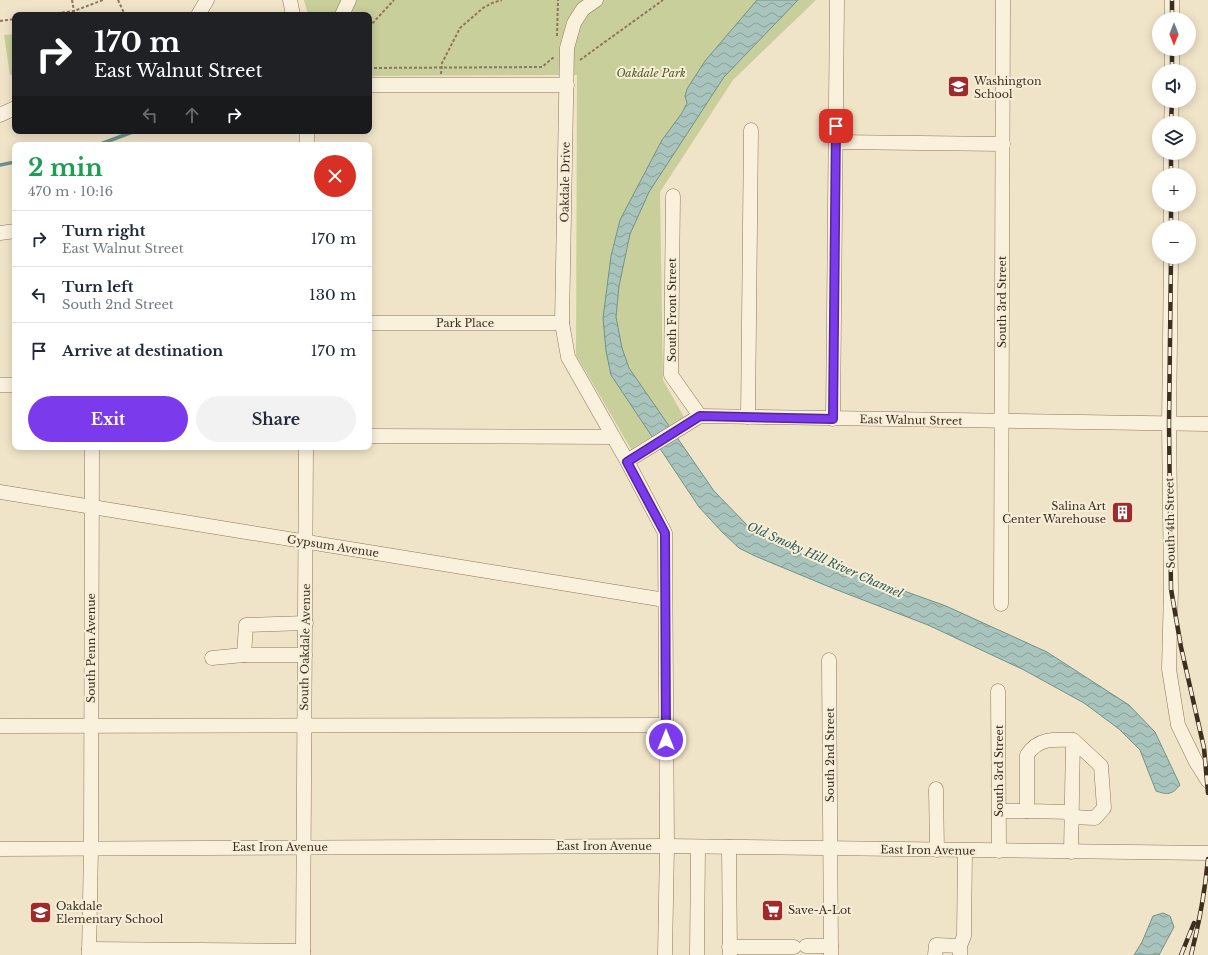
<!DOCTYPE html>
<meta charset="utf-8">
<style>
:root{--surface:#fff;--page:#f2f2f3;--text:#1f2937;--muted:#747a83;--line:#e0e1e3;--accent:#7c3aed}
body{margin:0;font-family:"Libre Baskerville",serif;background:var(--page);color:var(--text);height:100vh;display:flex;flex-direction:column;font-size:15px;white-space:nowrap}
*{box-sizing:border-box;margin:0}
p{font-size:13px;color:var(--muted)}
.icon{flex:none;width:22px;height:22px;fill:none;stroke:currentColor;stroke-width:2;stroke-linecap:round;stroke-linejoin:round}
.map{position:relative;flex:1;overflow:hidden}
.sheet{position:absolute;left:12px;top:142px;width:360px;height:308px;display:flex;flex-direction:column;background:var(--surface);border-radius:8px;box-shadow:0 2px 10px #0003}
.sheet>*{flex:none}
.top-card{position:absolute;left:12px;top:12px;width:360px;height:122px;border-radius:8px;box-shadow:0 2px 10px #0003;background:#202124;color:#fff;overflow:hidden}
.needle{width:26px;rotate:180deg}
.controls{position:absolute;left:1152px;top:12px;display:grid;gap:8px}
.controls a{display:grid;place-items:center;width:44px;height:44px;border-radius:50%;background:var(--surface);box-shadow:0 2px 10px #0003;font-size:20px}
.pin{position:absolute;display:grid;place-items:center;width:34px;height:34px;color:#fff;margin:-17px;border-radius:8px;box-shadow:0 2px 6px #0006}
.me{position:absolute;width:44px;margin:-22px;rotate:0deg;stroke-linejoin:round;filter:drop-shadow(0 0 3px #0008)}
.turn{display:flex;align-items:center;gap:14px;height:84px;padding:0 16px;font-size:18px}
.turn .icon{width:52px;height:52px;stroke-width:2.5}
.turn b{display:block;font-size:28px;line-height:34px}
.lanes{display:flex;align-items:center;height:38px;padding:0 16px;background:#0003;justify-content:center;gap:20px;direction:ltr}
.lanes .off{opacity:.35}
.round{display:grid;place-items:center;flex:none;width:42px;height:42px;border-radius:21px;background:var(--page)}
.head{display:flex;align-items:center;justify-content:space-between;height:68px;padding:0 16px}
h1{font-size:24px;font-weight:800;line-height:30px;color:#1e9e55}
.action{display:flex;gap:8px;margin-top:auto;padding:8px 16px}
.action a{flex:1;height:46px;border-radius:24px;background:var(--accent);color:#fff;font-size:16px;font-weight:800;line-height:46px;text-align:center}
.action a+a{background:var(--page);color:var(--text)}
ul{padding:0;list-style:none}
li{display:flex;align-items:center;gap:12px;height:56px;padding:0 16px;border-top:1px solid var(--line)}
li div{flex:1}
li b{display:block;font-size:15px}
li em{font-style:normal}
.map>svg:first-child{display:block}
.park{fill:#c9cf9b}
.water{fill:url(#water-waves);stroke:#6f938a}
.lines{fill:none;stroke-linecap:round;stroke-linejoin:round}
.stream{stroke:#6f938a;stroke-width:3.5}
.minor-casing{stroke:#8d765c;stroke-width:15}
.path{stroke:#8d765c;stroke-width:2;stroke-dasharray:3 2;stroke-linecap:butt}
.minor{stroke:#faf1dc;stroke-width:14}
.rail-casing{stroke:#3d2e20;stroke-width:4.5}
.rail{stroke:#f7eed8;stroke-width:3;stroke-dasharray:9;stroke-linecap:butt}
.route-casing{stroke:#51269a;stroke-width:10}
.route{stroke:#7c3aed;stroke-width:7}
.labels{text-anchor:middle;stroke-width:4;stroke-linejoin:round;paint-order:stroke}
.park-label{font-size:11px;font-style:italic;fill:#4d5a26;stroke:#f7eed8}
.poi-label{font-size:11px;fill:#3d2e20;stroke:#f7eed8;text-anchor:start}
.street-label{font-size:11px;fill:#3d2e20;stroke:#f7eed8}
.water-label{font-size:12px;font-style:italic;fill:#2f5d5a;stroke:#f7eed8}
</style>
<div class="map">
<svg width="1208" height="955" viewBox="0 0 1208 955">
<defs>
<pattern id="water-waves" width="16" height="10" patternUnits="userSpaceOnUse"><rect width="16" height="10" fill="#a9c4bc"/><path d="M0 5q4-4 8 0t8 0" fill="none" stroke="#8ba098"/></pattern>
</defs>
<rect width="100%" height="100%" fill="#f0e4c8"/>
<g class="park">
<polygon points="304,0 816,0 733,80 660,192 663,380 684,417 631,449 576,355 577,75 369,76 369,15 308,15"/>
<polygon points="15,34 15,74 10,75 4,35"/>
</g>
<g class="water">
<path d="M 757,0 L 798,0 L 724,77 L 649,192 L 630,234 L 619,286 L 616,317 L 622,348 L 629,368 L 714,491 L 748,526 L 801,554 L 946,606 L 1047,652 L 1129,705 L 1155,732 L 1180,785 C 1172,795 1167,795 1156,791 L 1140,750 L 1119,729 L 1084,703 L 1024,670 L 928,625 L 832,588 L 755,556 L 739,548 L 722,532 L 699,507 L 611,375 L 606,351 L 603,318 L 611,256 L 620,220 L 662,140 L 682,113 L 687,103 L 685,96 L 687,89 L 705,61 Z"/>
<polygon points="1163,913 1170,916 1174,927 1159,955 1134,955 1142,942 1153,916"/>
</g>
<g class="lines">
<g class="stream">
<polyline points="98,145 135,131"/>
<polyline points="0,165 15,162"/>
</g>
<defs>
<g id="minor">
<polyline points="290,0 293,15"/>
<polyline points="596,0 583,9 574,23 567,48 562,323 568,357 627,461 665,533 667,846 665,955"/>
<polyline points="198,15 207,0"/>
<polyline points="342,15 349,0"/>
<polyline points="1172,19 1172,0"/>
<polyline points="1172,71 1172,49"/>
<polyline points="369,85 567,85"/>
<polyline points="0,115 15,108"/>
<polyline points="1171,123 1172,101"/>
<polyline points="836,142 1003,144"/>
<polyline points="307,145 307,131"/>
<polyline points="1171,175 1171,153"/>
<polyline points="673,196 671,375 700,416"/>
<polyline points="1171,227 1171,205"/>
<polyline points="0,233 15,231"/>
<polyline points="1171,257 1169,424 1171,589 1169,669 1178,725 1196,762 1208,781"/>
<polyline points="369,323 562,323"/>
<polyline points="0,385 15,385"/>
<polyline points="748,417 751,130"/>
<polyline points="833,419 837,0"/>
<polyline points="369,436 613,437"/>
<polyline points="627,461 700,416 1208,424"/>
<polyline points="0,492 665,600"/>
<polyline points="1001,604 1003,0"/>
<polyline points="244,655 246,625 306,623"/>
<polyline points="212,658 244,655 305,655"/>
<polyline points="829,660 831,955"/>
<polyline points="998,691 999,851"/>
<polyline points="0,726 666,725"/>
<polyline points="936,789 937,850"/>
<polyline points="999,811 1027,811"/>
<polyline points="1071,817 1095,818 1104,808 1101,766 1073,740"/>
<polyline points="729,847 730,955"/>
<polyline points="0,849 667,846 1208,853"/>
<path d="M 1071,852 L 1073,740 C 1054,739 1038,738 1027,755 L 1027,811 L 1071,812"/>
<polyline points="806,946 831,946"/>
<polyline points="729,947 794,947"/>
<polyline points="89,949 303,951"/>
<polyline points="89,955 91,848 92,447"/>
<polyline points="303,955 306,447"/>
<polyline points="697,955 698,847"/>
<polyline points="935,955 936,945 960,946"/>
<polyline points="960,955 960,946 964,936 965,851"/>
</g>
</defs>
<use href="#minor" class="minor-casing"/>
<g class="path">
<polyline points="72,0 74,11"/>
<polyline points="118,0 125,15"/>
<polyline points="42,15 74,11 103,0"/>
<polyline points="0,21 15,19"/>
<polyline points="369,27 394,0"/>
<polyline points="557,36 558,0"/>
<polyline points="580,60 663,0"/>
<polyline points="369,68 542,67 554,57"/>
<polyline points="441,74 442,63 460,28 483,8 492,3 502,0"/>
</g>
<use href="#minor" class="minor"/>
<defs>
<g id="rail">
<polyline points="1172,19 1172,0"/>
<polyline points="1172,71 1172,49"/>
<polyline points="1171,123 1172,101"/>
<polyline points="1171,175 1171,153"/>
<polyline points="1171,227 1171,205"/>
<polyline points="1171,257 1169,424 1171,589 1181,647 1204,748 1208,793"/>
<polyline points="1181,955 1194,923"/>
<path d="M 1191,955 C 1199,924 1205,891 1208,859"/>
</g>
</defs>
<use href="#rail" class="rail-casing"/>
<use href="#rail" class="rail"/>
</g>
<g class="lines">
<defs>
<polyline id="route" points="666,740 665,533 627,462 700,416 833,419 836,126"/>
</defs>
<use href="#route" class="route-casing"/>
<use href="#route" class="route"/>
</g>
<defs>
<symbol id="school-square" viewBox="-11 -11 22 22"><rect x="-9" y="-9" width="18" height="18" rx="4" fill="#9e2a2b" stroke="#f7eed8"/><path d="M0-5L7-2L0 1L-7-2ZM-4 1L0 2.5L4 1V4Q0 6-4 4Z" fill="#fff"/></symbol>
<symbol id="building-square" viewBox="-11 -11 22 22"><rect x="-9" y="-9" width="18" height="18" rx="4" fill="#9e2a2b" stroke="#f7eed8"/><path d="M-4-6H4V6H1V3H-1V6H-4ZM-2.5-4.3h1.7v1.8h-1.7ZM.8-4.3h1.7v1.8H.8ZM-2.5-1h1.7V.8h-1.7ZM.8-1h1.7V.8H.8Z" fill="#fff"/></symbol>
<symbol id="supermarket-square" viewBox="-11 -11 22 22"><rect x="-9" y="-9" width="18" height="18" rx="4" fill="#9e2a2b" stroke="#f7eed8"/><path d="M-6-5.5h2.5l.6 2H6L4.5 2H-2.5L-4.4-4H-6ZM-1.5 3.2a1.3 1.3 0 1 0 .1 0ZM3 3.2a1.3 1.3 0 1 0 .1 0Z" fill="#fff"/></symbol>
</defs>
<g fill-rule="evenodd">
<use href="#school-square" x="946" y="74" width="25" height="25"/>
<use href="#building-square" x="1110" y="500" width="25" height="25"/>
<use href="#supermarket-square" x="760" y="898" width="25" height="25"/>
<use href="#school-square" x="28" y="900" width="25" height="25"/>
</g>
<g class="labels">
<g class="park-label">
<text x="651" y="77">Oakdale Park</text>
</g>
<g class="poi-label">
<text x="974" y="85">Washington<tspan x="974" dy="13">School</tspan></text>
<text x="1106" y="510" text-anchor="end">Salina Art<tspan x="1106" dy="13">Center Warehouse</tspan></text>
<text x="56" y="910">Oakdale<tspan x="56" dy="13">Elementary School</tspan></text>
<text x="788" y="914">Save-A-Lot</text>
</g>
<g class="street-label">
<text transform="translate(565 182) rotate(-89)" y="4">Oakdale Drive</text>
<text transform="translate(1002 302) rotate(-90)" y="4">South 3rd Street</text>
<text transform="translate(672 310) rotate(-90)" y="4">South Front Street</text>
<text x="465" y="327">Park Place</text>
<text transform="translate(911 420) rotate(1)" y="4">East Walnut Street</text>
<text transform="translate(1170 523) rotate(-91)" y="4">South 4th Street</text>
<text transform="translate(333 546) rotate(9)" y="4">Gypsum Avenue</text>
<text transform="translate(305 647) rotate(-89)" y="4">South Oakdale Avenue</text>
<text transform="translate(91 648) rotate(-90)" y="4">South Penn Avenue</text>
<text transform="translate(830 755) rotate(-90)" y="4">South 2nd Street</text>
<text transform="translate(999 771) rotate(-90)" y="4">South 3rd Street</text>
<text x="604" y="850">East Iron Avenue</text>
<text x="280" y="851">East Iron Avenue</text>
<text transform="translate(928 850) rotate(1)" y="4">East Iron Avenue</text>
</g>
<g class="water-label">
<text transform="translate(825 560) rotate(24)" y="4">Old Smoky Hill River Channel</text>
</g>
</g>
</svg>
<div class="controls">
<a><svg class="needle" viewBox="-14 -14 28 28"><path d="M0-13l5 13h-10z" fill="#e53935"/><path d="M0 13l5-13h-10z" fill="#747a83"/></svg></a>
<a><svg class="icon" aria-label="sound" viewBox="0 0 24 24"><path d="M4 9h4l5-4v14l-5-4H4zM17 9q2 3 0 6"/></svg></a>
<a><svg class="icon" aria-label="layers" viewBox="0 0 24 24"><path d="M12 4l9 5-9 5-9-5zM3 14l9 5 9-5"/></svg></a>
<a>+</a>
<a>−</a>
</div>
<div class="pin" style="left:836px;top:126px;background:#d93025"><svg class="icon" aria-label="arrive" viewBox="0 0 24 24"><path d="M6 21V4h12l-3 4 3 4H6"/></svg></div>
<svg class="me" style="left:666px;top:740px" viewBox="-20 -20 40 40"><circle r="17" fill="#7c3aed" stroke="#fff" stroke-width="3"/><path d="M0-11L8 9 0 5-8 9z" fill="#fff"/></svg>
<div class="top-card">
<div class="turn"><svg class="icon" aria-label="right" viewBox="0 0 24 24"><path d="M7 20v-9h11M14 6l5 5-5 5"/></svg><div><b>170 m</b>East Walnut Street</div></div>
<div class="lanes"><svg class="icon off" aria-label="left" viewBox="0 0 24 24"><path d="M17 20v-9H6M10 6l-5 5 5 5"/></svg><svg class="icon off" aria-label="ahead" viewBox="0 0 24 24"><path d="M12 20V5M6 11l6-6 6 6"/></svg><svg class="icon" aria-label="right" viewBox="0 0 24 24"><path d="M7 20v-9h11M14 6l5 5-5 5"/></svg></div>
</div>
<section class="sheet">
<div class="head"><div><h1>2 min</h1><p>470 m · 10:16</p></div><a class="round" style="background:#d93025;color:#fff"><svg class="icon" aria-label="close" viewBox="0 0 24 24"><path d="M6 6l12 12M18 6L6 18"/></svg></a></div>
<ul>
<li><svg class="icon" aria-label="right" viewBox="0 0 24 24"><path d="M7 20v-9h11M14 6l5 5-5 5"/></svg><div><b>Turn right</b><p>East Walnut Street</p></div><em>170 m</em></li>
<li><svg class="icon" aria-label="left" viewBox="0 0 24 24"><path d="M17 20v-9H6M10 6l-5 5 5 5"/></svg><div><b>Turn left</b><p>South 2nd Street</p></div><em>130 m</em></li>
<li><svg class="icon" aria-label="arrive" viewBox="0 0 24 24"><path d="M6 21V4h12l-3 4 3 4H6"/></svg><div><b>Arrive at destination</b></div><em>170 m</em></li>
</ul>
<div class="action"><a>Exit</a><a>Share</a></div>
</section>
</div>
